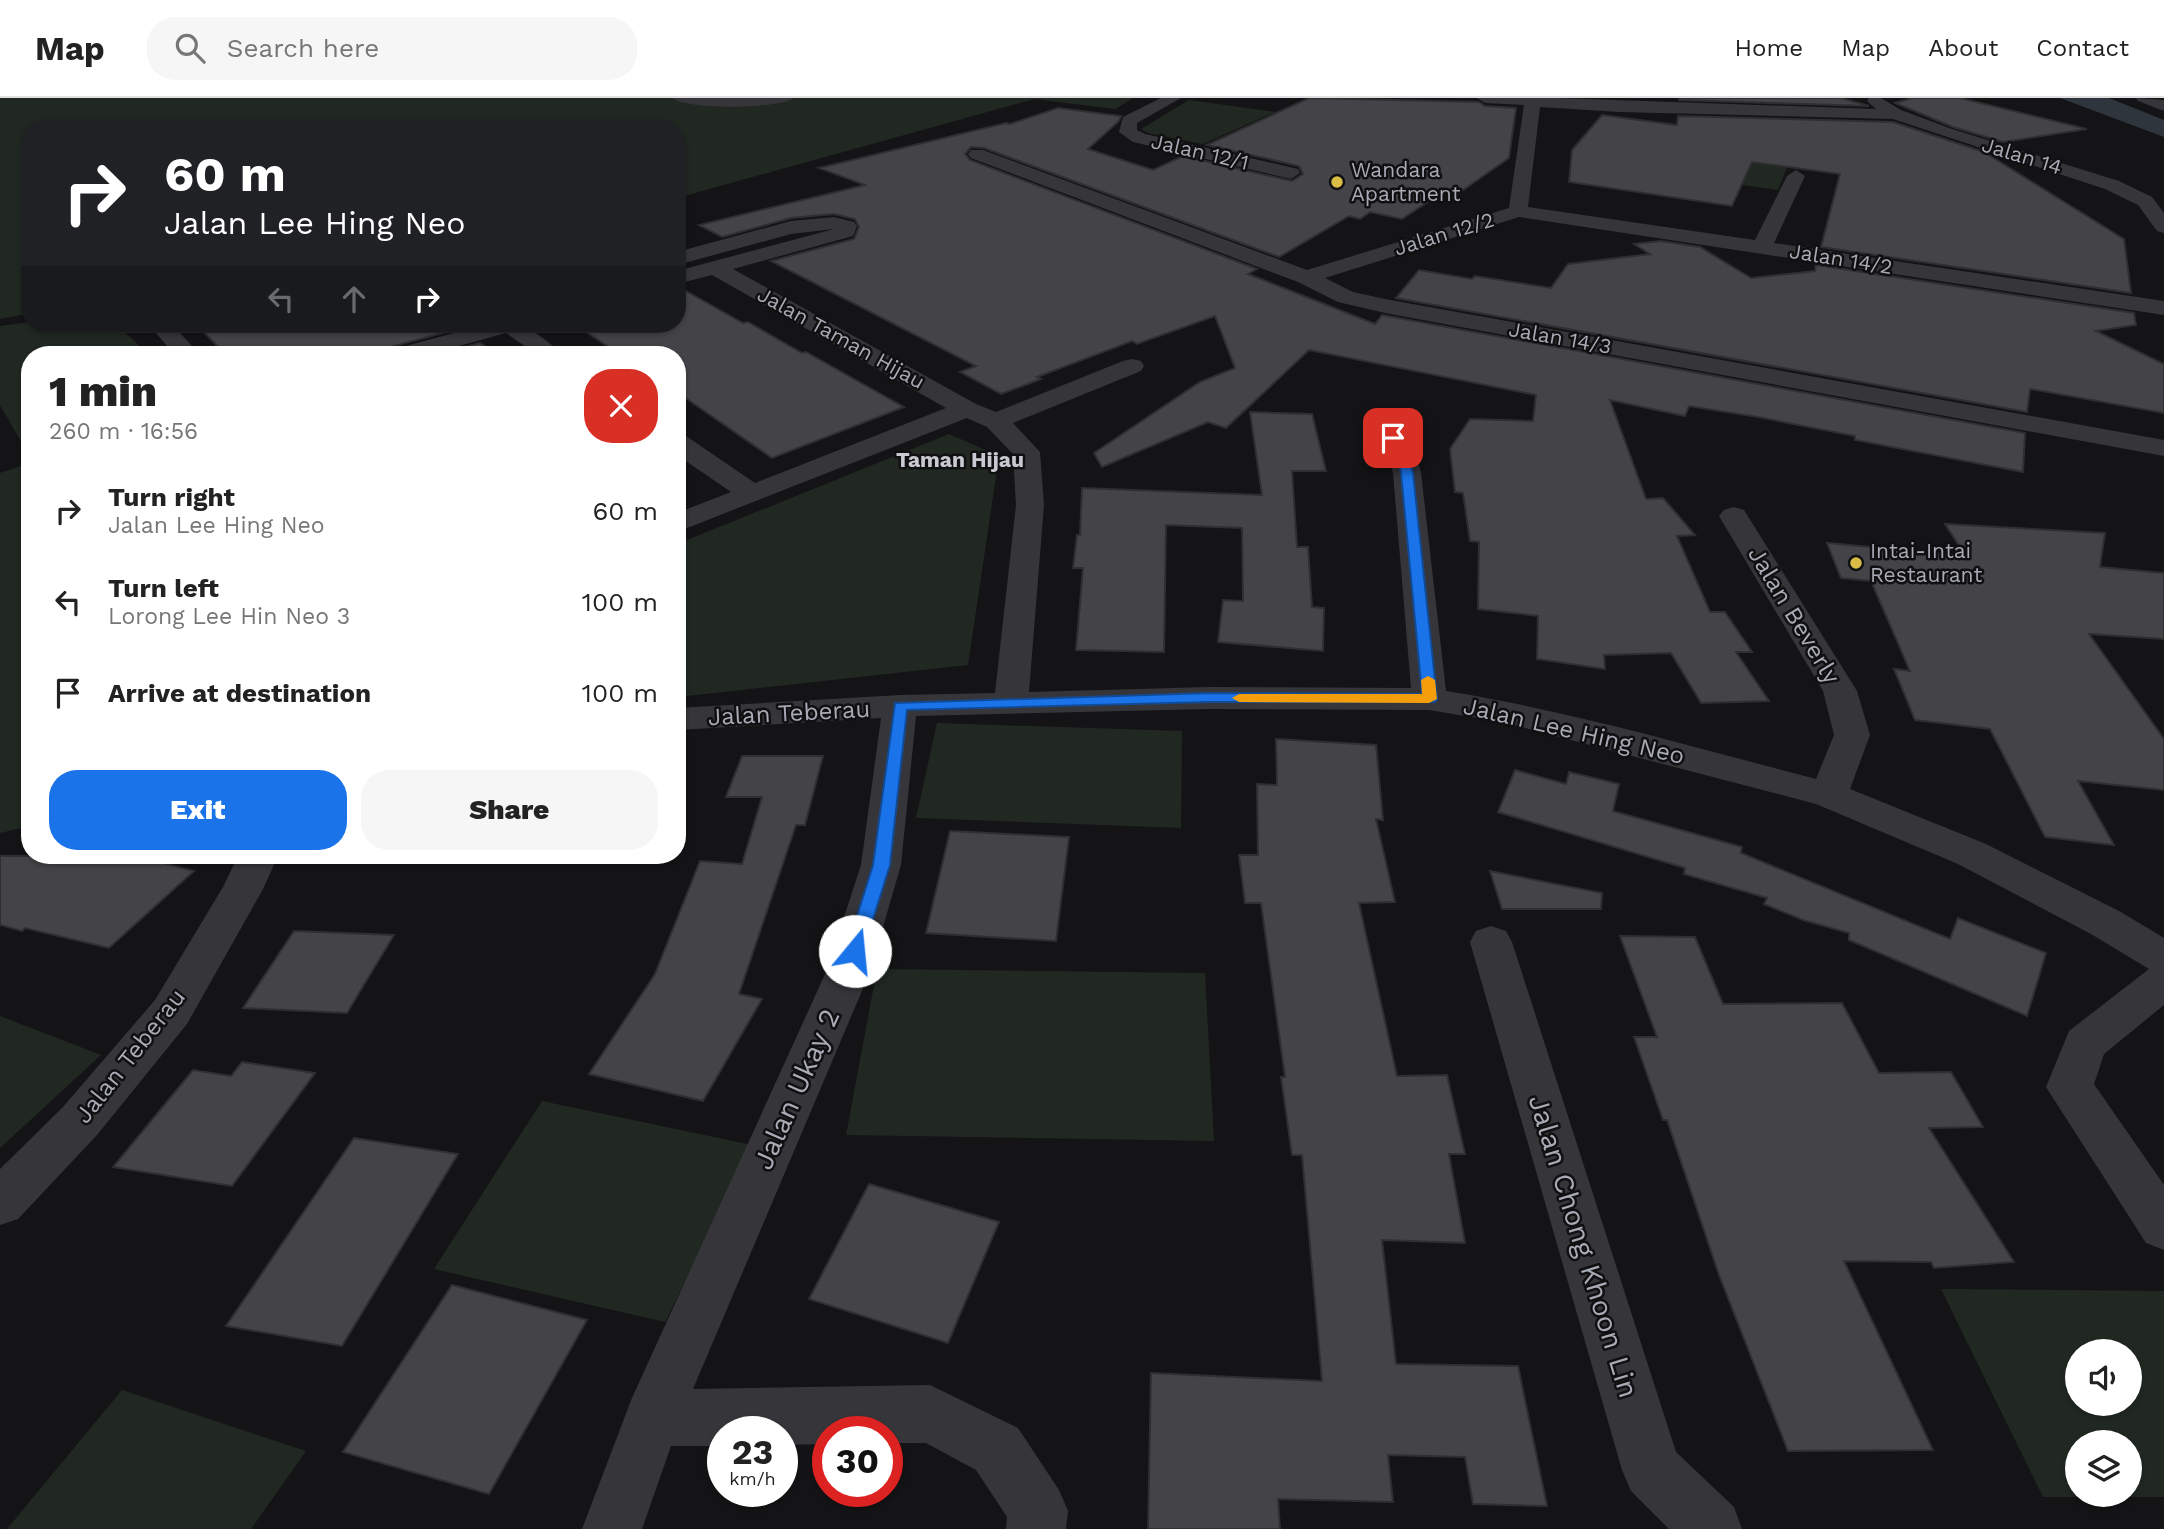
<!DOCTYPE html>
<meta charset="utf-8">
<style>
:root{--surface:#fff;--page:#f6f6f6;--text:#222;--muted:#767676;--line:#e0e0e0;--accent:#1a73e8}
body{margin:0;font-family:"Work Sans",sans-serif;background:var(--page);color:var(--text);height:100vh;display:flex;flex-direction:column;font-size:26px;white-space:nowrap}
*{box-sizing:border-box;margin:0}
p{font-size:23px;color:var(--muted)}
.icon{flex:none;width:38px;height:38px;fill:none;stroke:currentColor;stroke-width:2;stroke-linecap:round;stroke-linejoin:round}
.map{position:relative;flex:1;overflow:hidden}
.panel{position:absolute;left:21px;top:248px;width:665px;height:518px;display:flex;flex-direction:column;background:var(--surface);border-radius:28px;box-shadow:0 2px 5px #0004}
.panel>*{flex:none}
.guide{position:absolute;left:21px;top:21px;width:665px;height:214px;border-radius:28px;box-shadow:0 2px 5px #0004;background:#202124;color:#fff;overflow:hidden}
.controls{position:absolute;left:2065px;top:1241px;display:grid;gap:14px}
.controls a{display:grid;place-items:center;width:77px;height:77px;border-radius:50%;background:var(--surface);box-shadow:0 2px 5px #0004;font-size:35px}
.speed{position:absolute;left:707px;top:1318px;display:flex;gap:14px;font-size:35px;font-weight:700;text-align:center}
.speed>*{display:grid;place-content:center;width:91px;height:91px;border-radius:50%;background:var(--surface);box-shadow:0 2px 5px #0004;line-height:1}
.speed small{font-size:18px;font-weight:400}
.speed .limit{border:10px solid #d22;background:#fff;color:#111}
.pin{position:absolute;display:grid;place-items:center;width:60px;height:60px;color:#fff;margin:-30px;border-radius:14px;box-shadow:0 4px 10px #0006}
.me{position:absolute;width:77px;margin:-38px;rotate:17deg;stroke-linejoin:round;filter:drop-shadow(0 0 5px #0008)}
.turn{display:flex;align-items:center;gap:24px;height:147px;padding:0 28px;font-size:32px}
.turn .icon{width:91px;height:91px;stroke-width:2.5}
.turn b{display:block;font-size:49px;line-height:60px}
.lanes{display:flex;align-items:center;height:66px;padding:0 28px;background:#0003;justify-content:center;gap:35px;direction:ltr}
.lanes .off{opacity:.35}
.round{display:grid;place-items:center;flex:none;width:74px;height:74px;border-radius:28px;background:var(--page)}
.summary{display:flex;align-items:center;justify-content:space-between;height:119px;padding:0 28px}
h1{font-size:42px;font-weight:800;line-height:52px}
.cta{display:flex;gap:14px;margin-top:auto;padding:14px 28px}
.cta a{flex:1;height:80px;border-radius:28px;background:var(--accent);color:#fff;font-size:28px;font-weight:800;line-height:80px;text-align:center}
.cta a+a{background:var(--page);color:var(--text)}
ul{padding:0;list-style:none}
li{display:flex;align-items:center;gap:21px;height:91px;padding:0 28px}
li div{flex:1}
li b{display:block;font-size:26px}
li em{font-style:normal}
header{display:flex;align-items:center;gap:42px;box-sizing:border-box;height:98px;padding:0 35px;background:var(--surface);border-bottom:2px solid var(--line)}
header strong{font-size:33px}
nav{display:flex;gap:38px;margin-inline-start:auto;font-size:24px}
.search{width:490px;height:63px;background:var(--page);display:flex;align-items:center;gap:18px;box-sizing:border-box;padding:0 24px;border-radius:28px;color:var(--muted);font-size:26px}
.map>svg:first-child{display:block}
.green{fill:#212822;fill-rule:evenodd}
.water{fill:#2f353d}
.building{fill:#444448;stroke:#2f2f31;stroke-width:2}
.lines{fill:none;stroke-linecap:round;stroke-linejoin:round}
.minor{fill:#36363a;fill-rule:evenodd}
.route{fill:#1a73e8;stroke:#114b97;stroke-width:2}
.slow{fill:#f59e0b}
.poi-dot{fill:#dbbc47;stroke:#100f11;stroke-width:2.5}
.labels{text-anchor:middle;stroke-width:5;stroke-linejoin:round;paint-order:stroke}
.far-street-label{font-size:21px;fill:#a8aab4;stroke:#100f11}
.far-poi-label{font-size:21px;fill:#a8aab4;stroke:#100f11;text-anchor:start}
.far-neighbourhood-label{font-size:21px;font-weight:bold;fill:#c8c9d1;stroke:#100f11}
.street-label{font-size:24px;fill:#a8aab4;stroke:#100f11}
.near-street-label{font-size:28px;fill:#a8aab4;stroke:#100f11}
</style>
<header>
<strong>Map</strong>
<div class="search"><svg class="icon" aria-label="search" viewBox="0 0 24 24"><circle cx="10" cy="10" r="6"/><path d="M15 15l6 6"/></svg>Search here</div>
<nav><a>Home</a><a>Map</a><a>About</a><a>Contact</a></nav>
</header>
<div class="map">
<svg width="2164" height="1431" viewBox="0 0 2164 1431">
<rect width="100%" height="100%" fill="#141416"/>
<g class="green">
<polygon points="0,0 1133,0 1115,11 1034,1 677,100 677,30 30,30 30,215 0,221"/>
<polygon points="1189,2 1275,14 1203,46 1148,35 1141,31"/>
<polygon points="1794,52 1778,92 1635,72"/>
<polygon points="30,224 116,226 149,257 30,257 30,359 0,307 0,228"/>
<polygon points="949,336 999,358 968,567 677,599 677,446"/>
<polygon points="30,365 30,728 0,735 0,375"/>
<polygon points="937,625 1182,633 1181,730 916,720"/>
<polygon points="877,871 1205,875 1214,1043 846,1037"/>
<polygon points="0,918 101,957 0,1050"/>
<polygon points="542,1003 752,1047 665,1224 434,1171"/>
<path d="M 1941,1191 L 2164,1193 L 2164,1399 L 2043,1399 ZM 2077,1253 L 2130,1253 L 2130,1306 L 2077,1306 ZM 2077,1344 L 2130,1344 L 2130,1396 L 2077,1396 Z"/>
<polygon points="122,1292 306,1353 251,1431 7,1431"/>
</g>
<polygon class="water" points="2060,0 2109,0 2164,22 2164,39"/>
<g class="building">
<polygon points="1309,0 1479,4 1485,8 1516,10 1509,60 1456,97 1443,94 1402,121 1370,114 1360,121 1349,118 1279,159 984,50 971,49 965,56 970,62 1257,171 1248,176 1375,226 1382,217 2025,335 2023,374 1855,342 1855,338 1758,319 1689,308 1685,318 1610,302 1646,401 1663,400 1695,437 1677,438 1710,514 1725,514 1752,554 1736,554 1769,603 1701,605 1671,555 1604,557 1605,571 1537,561 1538,518 1478,511 1479,444 1470,443 1463,395 1455,394 1450,351 1470,321 1533,323 1536,297 1309,252 1226,330 1208,324 1102,369 1094,355 1200,284 1235,270 1215,218 1137,246 1132,243 1037,279 1041,281 1001,296 960,274 976,268 771,163 854,141 859,129 855,121 834,116 791,120 722,139 699,127 865,87 819,70 1006,25 1010,26 1058,10 1121,18 1119,23 1088,51 1153,72 1183,58 1292,83 1303,76 1299,68 1207,47"/>
<polygon points="1680,0 1841,0 1869,8 1679,2"/>
<polygon points="1912,0 1960,0 2087,31 2003,44 1953,29 1895,5"/>
<polygon points="1602,17 1677,27 1678,18 1893,24 1984,54 2124,141 2131,195 1821,149 1840,76 1752,64 1732,108 1569,84 1572,52"/>
<polygon points="1661,143 1700,149 1751,180 1815,173 1816,167 2134,215 2136,227 2096,233 2164,266 2164,315 2030,291 2027,314 1396,200 1419,172 1472,181 1475,178 1551,190 1568,166 1650,156 1634,146"/>
<polygon points="677,188 743,225 748,224 802,255 806,254 904,309 772,360 677,294 677,257 621,257 574,226 677,226"/>
<polygon points="196,226 455,226 461,230 390,249 385,257 226,257"/>
<polygon points="480,245 497,257 435,257"/>
<polygon points="1250,314 1312,316 1326,373 1292,373 1297,449 1308,449 1312,509 1324,510 1323,553 1218,544 1223,502 1243,503 1242,430 1166,427 1164,554 1076,552 1083,470 1073,470 1077,437 1080,437 1082,390 1262,397"/>
<polygon points="1945,426 2105,435 2100,469 2164,475 2164,541 2089,536 2164,641 2164,692 2078,683 2114,747 2045,739 1990,631 1915,622 1894,571 1910,573 1871,483 1841,480 1827,445 1966,458"/>
<polygon points="1276,641 1376,647 1383,722 1376,721 1395,804 1359,805 1397,978 1447,977 1465,1056 1449,1056 1465,1145 1382,1142 1396,1266 1518,1268 1547,1408 1473,1406 1465,1359 1388,1357 1393,1404 1278,1401 1280,1431 1148,1431 1151,1275 1322,1283 1302,1057 1292,1057 1281,979 1285,979 1261,805 1245,805 1239,757 1258,757 1257,686 1277,687"/>
<polygon points="742,658 823,658 805,727 796,727 739,896 762,901 703,1003 589,976 655,876 700,763 742,766 762,699 726,699"/>
<polygon points="1515,672 1566,686 1569,674 1619,686 1613,713 1742,749 1741,755 1950,841 1958,820 2046,855 2027,918 1849,842 1849,835 1803,822 1764,806 1767,800 1684,776 1685,770 1498,714"/>
<polygon points="950,733 1069,739 1056,843 926,835"/>
<polygon points="0,758 176,758 167,766 194,773 109,850 25,830 22,833 0,827"/>
<polygon points="1490,773 1602,795 1601,811 1502,811"/>
<polygon points="294,833 394,837 347,915 243,910"/>
<polygon points="1620,838 1695,839 1723,906 1842,905 1879,975 1951,974 1983,1029 1929,1030 2014,1164 1934,1170 1931,1164 1844,1163 1933,1352 1788,1353 1719,1177 1667,1022 1663,1022 1634,939 1657,939"/>
<polygon points="242,964 315,975 232,1088 113,1069 193,972 231,978"/>
<polygon points="354,1040 458,1056 342,1248 226,1228"/>
<polygon points="869,1086 999,1124 948,1245 809,1201"/>
<polygon points="452,1187 587,1222 489,1396 343,1354"/>
</g>
<g class="lines">
<g class="minor">
<path d="M 673,0 L 793,0 C 781,11 685,12 673,0 Z"/>
<polygon points="1161,0 1181,0 1137,25 1137,32 1145,36 1298,71 1300,75 1291,81 1133,44 1119,34 1123,19"/>
<polygon points="1477,0 1557,0 1876,11 1867,3 1869,0 1881,0 1901,12 1952,31 2119,83 2152,99 2164,115 2164,135 2157,133 2138,107 2105,91 1893,21 1619,14 1540,9 1528,109 1755,142 1787,78 1796,72 1805,78 1774,145 2164,203 2164,217 1519,119 1325,180 1353,194 1385,201 2164,342 2164,358 1385,215 1338,204 1298,184 971,60 968,56 971,52 983,52 1307,172 1509,110 1524,7 1485,5"/>
<polygon points="2136,0 2164,2 2164,13 2138,3"/>
<path d="M 834,119 L 854,124 L 857,128 L 853,138 L 733,171 L 976,306 L 996,314 L 1123,263 L 1132,261 L 1141,263 L 1144,268 L 1141,273 L 1013,325 L 1040,354 L 1044,407 L 1029,594 L 1209,589 L 1411,590 L 1393,375 L 1389,357 L 1380,340 L 1384,334 L 1393,332 L 1402,334 C 1412,348 1417,359 1421,375 L 1446,593 C 1571,613 1693,649 1816,681 L 1834,637 L 1823,593 L 1719,418 L 1724,412 L 1734,409 L 1744,412 L 1857,593 L 1870,637 L 1850,691 L 1986,746 L 2121,814 L 2164,840 L 2164,907 L 2104,956 L 2094,986 L 2164,1087 L 2164,1152 L 2146,1145 L 2046,989 L 2069,933 L 2149,871 L 2091,836 L 1958,766 L 1816,706 L 1502,624 L 1429,612 L 1209,611 L 916,618 L 901,767 L 870,874 L 693,1291 L 930,1287 L 1018,1330 L 1059,1392 L 1068,1413 L 1066,1431 L 1006,1431 L 1007,1419 L 976,1372 L 926,1345 L 887,1345 L 887,1334 L 828,1334 L 828,1346 L 782,1347 L 782,1334 L 723,1334 L 723,1348 L 671,1348 L 642,1431 L 582,1431 L 632,1300 L 826,874 L 861,767 L 881,620 L 677,632 L 677,610 L 900,597 L 995,595 L 1016,407 L 1013,356 L 987,329 L 967,320 L 677,434 L 677,415 L 731,394 L 677,357 L 677,336 L 686,338 L 755,385 L 946,310 L 712,177 L 677,186 L 677,173 L 834,131 L 791,136 L 677,167 L 677,154 L 791,123 Z"/>
<polygon points="148,226 172,226 200,257 175,257"/>
<polygon points="487,226 524,226 565,257 538,257 506,235 426,257 388,257 391,252"/>
<polygon points="238,758 278,758 263,791 187,926 97,1037 18,1121 0,1127 0,1071 63,1009 155,902 223,789"/>
<polygon points="1491,828 1506,833 1512,844 1676,1354 1734,1409 1742,1431 1669,1431 1631,1393 1622,1372 1470,844 1476,833"/>
</g>
</g>
<polygon class="route" points="1389,338 1398,340 1408,357 1413,375 1437,601 1435,604 1209,604 907,612 890,767 863,853 861,857 848,857 846,853 873,767 895,605 1209,595 1422,596 1401,375 1397,357 1387,340"/>
<polygon class="slow" points="1428,578 1435,582 1437,601 1429,605 1239,604 1232,600 1239,596 1422,596 1421,582"/>
<g class="poi-dot">
<circle cx="1337" cy="84" r="7"/>
<circle cx="1856" cy="465" r="7"/>
</g>
<g class="labels">
<g class="far-street-label">
<text transform="translate(1200 54) rotate(13)" y="7">Jalan 12/1</text>
<text transform="translate(2022 58) rotate(17)" y="7">Jalan 14</text>
<text transform="translate(1444 136) rotate(-17)" y="7">Jalan 12/2</text>
<text transform="translate(1841 161) rotate(9)" y="7">Jalan 14/2</text>
<text transform="translate(841 240) rotate(29)" y="7">Jalan Taman Hijau</text>
<text transform="translate(1560 240) rotate(10)" y="7">Jalan 14/3</text>
</g>
<g class="far-poi-label">
<text x="1351" y="79">Wandara<tspan x="1351" dy="24">Apartment</tspan></text>
<text x="1870" y="460">Intai-Intai<tspan x="1870" dy="24">Restaurant</tspan></text>
</g>
<g class="far-neighbourhood-label">
<text x="960" y="369">Taman Hijau</text>
</g>
<g class="street-label">
<text transform="translate(1794 517) rotate(59)" y="8">Jalan Beverly</text>
<text transform="translate(789 615) rotate(-3)" y="8">Jalan Teberau</text>
<text transform="translate(1574 633) rotate(13)" y="8">Jalan Lee Hing Neo</text>
<text transform="translate(130 958) rotate(-52)" y="8">Jalan Teberau</text>
</g>
<g class="near-street-label">
<text transform="translate(796 991) rotate(-66)" y="10">Jalan Ukay 2</text>
<text transform="translate(1584 1148) rotate(73)" y="10">Jalan Chong Khoon Lin</text>
</g>
</g>
</svg>
<div class="controls">
<a><svg class="icon" aria-label="sound" viewBox="0 0 24 24"><path d="M4 9h4l5-4v14l-5-4H4zM17 9q2 3 0 6"/></svg></a>
<a><svg class="icon" aria-label="layers" viewBox="0 0 24 24"><path d="M12 4l9 5-9 5-9-5zM3 14l9 5 9-5"/></svg></a>
</div>
<div class="speed"><div>23<small>km/h</small></div><div class="limit">30</div></div>
<div class="pin" style="left:1393px;top:340px;background:#d93025"><svg class="icon" aria-label="arrive" viewBox="0 0 24 24"><path d="M6 21V4h12l-3 4 3 4H6"/></svg></div>
<svg class="me" style="left:855px;top:853px" viewBox="-20 -20 40 40"><circle r="19" fill="#fff"/><path d="M0-13L10 11 0 6-10 11z" fill="#1a73e8"/></svg>
<div class="guide">
<div class="turn"><svg class="icon" aria-label="right" viewBox="0 0 24 24"><path d="M7 20v-9h11M14 6l5 5-5 5"/></svg><div><b>60 m</b>Jalan Lee Hing Neo</div></div>
<div class="lanes"><svg class="icon off" aria-label="left" viewBox="0 0 24 24"><path d="M17 20v-9H6M10 6l-5 5 5 5"/></svg><svg class="icon off" aria-label="ahead" viewBox="0 0 24 24"><path d="M12 20V5M6 11l6-6 6 6"/></svg><svg class="icon" aria-label="right" viewBox="0 0 24 24"><path d="M7 20v-9h11M14 6l5 5-5 5"/></svg></div>
</div>
<section class="panel">
<div class="summary"><div><h1>1 min</h1><p>260 m · 16:56</p></div><a class="round" style="background:#d93025;color:#fff"><svg class="icon" aria-label="close" viewBox="0 0 24 24"><path d="M6 6l12 12M18 6L6 18"/></svg></a></div>
<ul>
<li><svg class="icon" aria-label="right" viewBox="0 0 24 24"><path d="M7 20v-9h11M14 6l5 5-5 5"/></svg><div><b>Turn right</b><p>Jalan Lee Hing Neo</p></div><em>60 m</em></li>
<li><svg class="icon" aria-label="left" viewBox="0 0 24 24"><path d="M17 20v-9H6M10 6l-5 5 5 5"/></svg><div><b>Turn left</b><p>Lorong Lee Hin Neo 3</p></div><em>100 m</em></li>
<li><svg class="icon" aria-label="arrive" viewBox="0 0 24 24"><path d="M6 21V4h12l-3 4 3 4H6"/></svg><div><b>Arrive at destination</b></div><em>100 m</em></li>
</ul>
<div class="cta"><a>Exit</a><a>Share</a></div>
</section>
</div>
